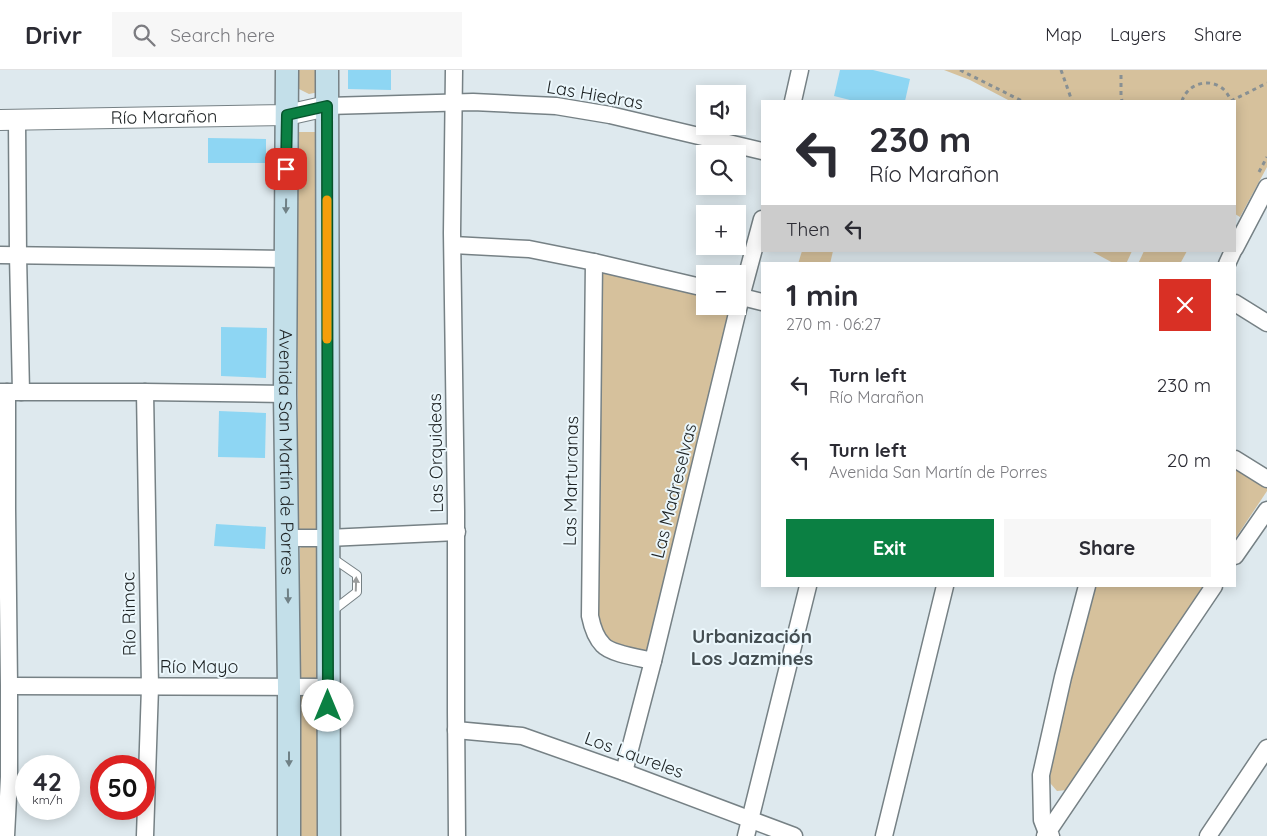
<!DOCTYPE html>
<meta charset="utf-8">
<style>
:root{--surface:#fff;--page:#f7f7f7;--text:#2b2b33;--muted:#7c7c81;--line:#e1e1e2;--accent:#0b8043}
body{margin:0;font-family:Quicksand,sans-serif;background:var(--page);color:var(--text);height:100vh;display:flex;flex-direction:column;font-size:19px;white-space:nowrap}
*{box-sizing:border-box;margin:0}
p{font-size:16px;color:var(--muted)}
.icon{flex:none;width:28px;height:28px;fill:none;stroke:currentColor;stroke-width:2;stroke-linecap:round;stroke-linejoin:round}
.map{position:relative;flex:1;overflow:hidden}
.sheet{position:absolute;left:761px;top:192px;width:475px;height:325px;display:flex;flex-direction:column;background:var(--surface);border-radius:0px;box-shadow:0 2px 12px #0003}
.sheet>*{flex:none}
.top-card{position:absolute;left:761px;top:30px;width:475px;height:152px;border-radius:0px;box-shadow:0 2px 12px #0003;background:#fff;color:var(--text);overflow:hidden}
.buttons{position:absolute;left:696px;top:15px;display:grid;gap:10px}
.buttons a{display:grid;place-items:center;width:50px;height:50px;border-radius:0px;background:var(--surface);box-shadow:0 2px 12px #0003;font-size:25px}
.speed{position:absolute;left:15px;top:685px;display:flex;gap:10px;font-size:25px;font-weight:700;text-align:center}
.speed>*{display:grid;place-content:center;width:65px;height:65px;border-radius:50%;background:var(--surface);box-shadow:0 2px 12px #0003;line-height:1}
.speed small{font-size:12px;font-weight:400}
.speed .limit{border:8px solid #d22;background:#fff;color:#111}
.pin{position:absolute;display:grid;place-items:center;width:42px;height:42px;color:#fff;margin:-21px;border-radius:10px;box-shadow:0 2px 8px #0006}
.me{position:absolute;width:55px;margin:-28px;rotate:0deg;stroke-linejoin:round;filter:drop-shadow(0 0 4px #0008)}
.turn{display:flex;align-items:center;gap:18px;height:105px;padding:0 25px;font-size:22px}
.turn .icon{width:65px;height:65px;stroke-width:2.5}
.turn b{display:block;font-size:35px;line-height:42px}
.then{display:flex;align-items:center;height:48px;padding:0 25px;background:#0003;gap:10px;font-size:19px}
.round{display:grid;place-items:center;flex:none;width:52px;height:52px;border-radius:0px;background:var(--page)}
.head{display:flex;align-items:center;justify-content:space-between;height:85px;padding:0 25px}
h1{font-size:30px;font-weight:800;line-height:38px}
.button{display:flex;gap:10px;margin-top:auto;padding:10px 25px}
.button a{flex:1;height:58px;border-radius:0px;background:var(--accent);color:#fff;font-size:20px;font-weight:800;line-height:58px;text-align:center}
.button a+a{background:var(--page);color:var(--text)}
ul{padding:0;list-style:none}
li{display:flex;align-items:center;gap:15px;height:75px;padding:0 25px}
li div{flex:1}
li b{display:block;font-size:19px}
li em{font-style:normal}
header{display:flex;align-items:center;gap:30px;box-sizing:border-box;height:70px;padding:0 25px;background:var(--surface);border-bottom:1px solid var(--line)}
header strong{font-size:24px}
nav{display:flex;gap:28px;margin-inline-start:auto;font-size:18px}
.search{width:350px;height:45px;background:var(--page);display:flex;align-items:center;gap:12px;box-sizing:border-box;padding:0 18px;border-radius:0px;color:var(--muted);font-size:19px}
.map>svg:first-child{display:block}
.green{fill:#d6c19c}
.building{fill:#8ed6f3}
.lines{fill:none;stroke-linecap:round;stroke-linejoin:round}
.service-casing{stroke:#768185;stroke-width:10}
.minor-casing{stroke:#768185;stroke-width:19}
.tertiary-casing{stroke:#768185;stroke-width:22}
.secondary-casing{stroke:#768185;stroke-width:25}
.path{stroke:#889093;stroke-width:3;stroke-dasharray:4 4;stroke-linecap:butt}
.service{stroke:#fff;stroke-width:8}
.minor{stroke:#fff;stroke-width:16}
.tertiary{stroke:#fff;stroke-width:20}
.secondary{stroke:#c3dfe9;stroke-width:22}
.oneway{fill:#708186}
.oneway2{fill:#9a9c9c}
.route-casing{stroke:#07532c;stroke-width:12}
.route{stroke:#0b8043;stroke-width:9}
.slow{stroke:#f59e0b;stroke-width:9}
.labels{text-anchor:middle;stroke-width:4;stroke-linejoin:round;paint-order:stroke}
.street-label{font-size:18px;fill:#1e2324;stroke:#ebf7fc}
.neighbourhood-label{font-size:19px;font-weight:bold;fill:#444e52;stroke:#ebf7fc}
</style>
<header>
<strong>Drivr</strong>
<div class="search"><svg class="icon" aria-label="search" viewBox="0 0 24 24"><circle cx="10" cy="10" r="6"/><path d="M15 15l6 6"/></svg>Search here</div>
<nav><a>Map</a><a>Layers</a><a>Share</a></nav>
</header>
<div class="map">
<svg width="1267" height="766" viewBox="0 0 1267 766">
<rect width="100%" height="100%" fill="#dee9ee"/>
<g class="green">
<polygon points="297,0 318,0 319,22 309,24 297,18"/>
<polygon points="944,0 1267,0 1267,97 1240,147 1235,144 1235,31 1010,31 970,10"/>
<polygon points="297,62 319,62 322,456 311,462 298,459"/>
<polygon points="802,181 833,181 830,194 798,194"/>
<polygon points="1091,181 1132,181 1126,194 1115,194"/>
<polygon points="1144,181 1187,181 1180,194 1138,194"/>
<path d="M 603,200 L 705,223 L 705,236 L 730,236 L 649,580 C 644,581 638,583 633,583 C 615,583 606,567 598,554 Z"/>
<polygon points="1235,398 1267,418 1267,421 1235,469"/>
<polygon points="306,474 316,476 320,480 319,766 298,766 300,478"/>
<polygon points="1093,516 1203,516 1067,720 1057,721 1044,706"/>
</g>
<g class="building">
<polygon points="348,0 391,0 391,20 348,19"/>
<polygon points="840,0 873,0 910,9 905,31 854,31 834,26"/>
<polygon points="208,68 266,69 266,93 208,93"/>
<polygon points="221,257 267,258 266,308 221,306"/>
<polygon points="219,341 266,343 265,388 218,387"/>
<polygon points="216,454 266,457 265,479 214,476"/>
</g>
<g class="lines">
<defs>
<polyline id="service" points="331,487 357,505 357,522 331,542"/>
<g id="minor">
<polyline points="454,0 452,163 456,441 456,642 457,766"/>
<polyline points="793,31 800,0"/>
<polyline points="327,36 473,32 556,36 610,45 762,81"/>
<polyline points="17,50 18,185 21,322"/>
<polyline points="453,175 529,179 594,192 705,218"/>
<polyline points="1235,178 1267,117"/>
<polyline points="0,185 285,189"/>
<path d="M 594,192 L 590,546 C 592,556 595,567 603,575 C 611,584 641,588 653,591"/>
<polyline points="1227,194 1233,181"/>
<polyline points="738,226 762,232"/>
<polyline points="1235,233 1267,253"/>
<polyline points="0,322 145,322 285,324"/>
<polyline points="145,322 150,617 145,766"/>
<polyline points="1235,389 1267,409"/>
<polyline points="287,468 328,468 457,462"/>
<polyline points="1235,486 1267,440"/>
<polyline points="9,616 328,617"/>
<polyline points="456,660 522,666 624,702 794,766"/>
<polyline points="624,702 653,591 741,227 762,149"/>
<polyline points="6,766 9,707 9,616 7,439 7,322"/>
<polyline points="746,766 808,516"/>
<polyline points="884,766 945,516"/>
<polyline points="1045,766 1214,516"/>
<polyline points="1051,766 1047,763 1042,750 1041,705 1063,607 1087,516"/>
<polyline points="1208,766 1267,678"/>
</g>
<g id="tertiary">
<path id="s1" d="M 0,50 L 287,45 L 327,36"/>
</g>
<g id="secondary">
<path id="s2" d="M 287,0 L 285,324 L 289,617 L 289,766"/>
<polyline points="327,0 329,766"/>
</g>
</defs>
<use href="#service" class="service-casing"/>
<use href="#minor" class="minor-casing"/>
<use href="#tertiary" class="tertiary-casing"/>
<use href="#secondary" class="secondary-casing"/>
<g class="path">
<polyline points="960,0 1022,31"/>
<polyline points="1061,0 1072,31"/>
<polyline points="1121,5 1121,26 1122,31"/>
<path d="M 1182,31 C 1187,15 1207,7 1222,18 C 1226,21 1229,26 1231,31"/>
<polyline points="1231,31 1267,13"/>
<polyline points="1259,102 1267,87"/>
</g>
<use href="#service" class="service"/>
<use href="#minor" class="minor"/>
<use href="#tertiary" class="tertiary"/>
<use href="#secondary" class="secondary"/>
</g>
<defs><path id="oneway-solid" d="M-6-.8H1V-3.2L6.5 0L1 3.2V.8H-6Z" transform="scale(1.25)"/></defs>
<g class="oneway">
<use href="#oneway-solid" transform="translate(286 136) rotate(91)"/>
<use href="#oneway-solid" transform="translate(288 526) rotate(89)"/>
<use href="#oneway-solid" transform="translate(289 689) rotate(90)"/>
</g>
<use class="oneway2" href="#oneway-solid" transform="translate(356 514) rotate(-88)"/>
<g class="lines">
<defs>
<polyline id="route" points="286,99 287,45 327,36 328,636"/>
</defs>
<use href="#route" class="route-casing"/>
<use href="#route" class="route"/>
<polyline class="slow" points="327,130 327,269"/>
</g>
<g class="labels">
<g class="street-label">
<text transform="translate(595 25) rotate(10)" y="6">Las Hiedras</text>
<text dy="6" stroke="none"><textPath href="#s1" startOffset="164">Río Marañon</textPath></text>
<text dy="6" stroke="none"><textPath href="#s2" startOffset="382">Avenida San Martín de Porres</textPath></text>
<text transform="translate(436 383) rotate(-91)" y="6">Las Orquideas</text>
<text transform="translate(571 411) rotate(-89)" y="6">Las Marturanas</text>
<text transform="translate(674 421) rotate(-76)" y="6">Las Madreselvas</text>
<text transform="translate(129 544) rotate(-91)" y="6">Río Rimac</text>
<text x="199" y="603">Río Mayo</text>
<text transform="translate(634 685) rotate(20)" y="6">Los Laureles</text>
</g>
<g class="neighbourhood-label">
<text x="752" y="573">Urbanización<tspan x="752" dy="22">Los Jazmines</tspan></text>
</g>
</g>
</svg>
<div class="buttons">
<a><svg class="icon" aria-label="sound" viewBox="0 0 24 24"><path d="M4 9h4l5-4v14l-5-4H4zM17 9q2 3 0 6"/></svg></a>
<a><svg class="icon" aria-label="search" viewBox="0 0 24 24"><circle cx="10" cy="10" r="6"/><path d="M15 15l6 6"/></svg></a>
<a>+</a>
<a>−</a>
</div>
<div class="speed"><div>42<small>km/h</small></div><div class="limit">50</div></div>
<div class="pin" style="left:286px;top:99px;background:#d93025"><svg class="icon" aria-label="arrive" viewBox="0 0 24 24"><path d="M6 21V4h12l-3 4 3 4H6"/></svg></div>
<svg class="me" style="left:328px;top:636px" viewBox="-20 -20 40 40"><circle r="19" fill="#fff"/><path d="M0-13L10 11 0 6-10 11z" fill="#0b8043"/></svg>
<div class="top-card">
<div class="turn"><svg class="icon" aria-label="left" viewBox="0 0 24 24"><path d="M17 20v-9H6M10 6l-5 5 5 5"/></svg><div><b>230 m</b>Río Marañon</div></div>
<div class="then">Then<svg class="icon" aria-label="left" viewBox="0 0 24 24"><path d="M17 20v-9H6M10 6l-5 5 5 5"/></svg></div>
</div>
<section class="sheet">
<div class="head"><div><h1>1 min</h1><p>270 m · 06:27</p></div><a class="round" style="background:#d93025;color:#fff"><svg class="icon" aria-label="close" viewBox="0 0 24 24"><path d="M6 6l12 12M18 6L6 18"/></svg></a></div>
<ul>
<li><svg class="icon" aria-label="left" viewBox="0 0 24 24"><path d="M17 20v-9H6M10 6l-5 5 5 5"/></svg><div><b>Turn left</b><p>Río Marañon</p></div><em>230 m</em></li>
<li><svg class="icon" aria-label="left" viewBox="0 0 24 24"><path d="M17 20v-9H6M10 6l-5 5 5 5"/></svg><div><b>Turn left</b><p>Avenida San Martín de Porres</p></div><em>20 m</em></li>
</ul>
<div class="button"><a>Exit</a><a>Share</a></div>
</section>
</div>
